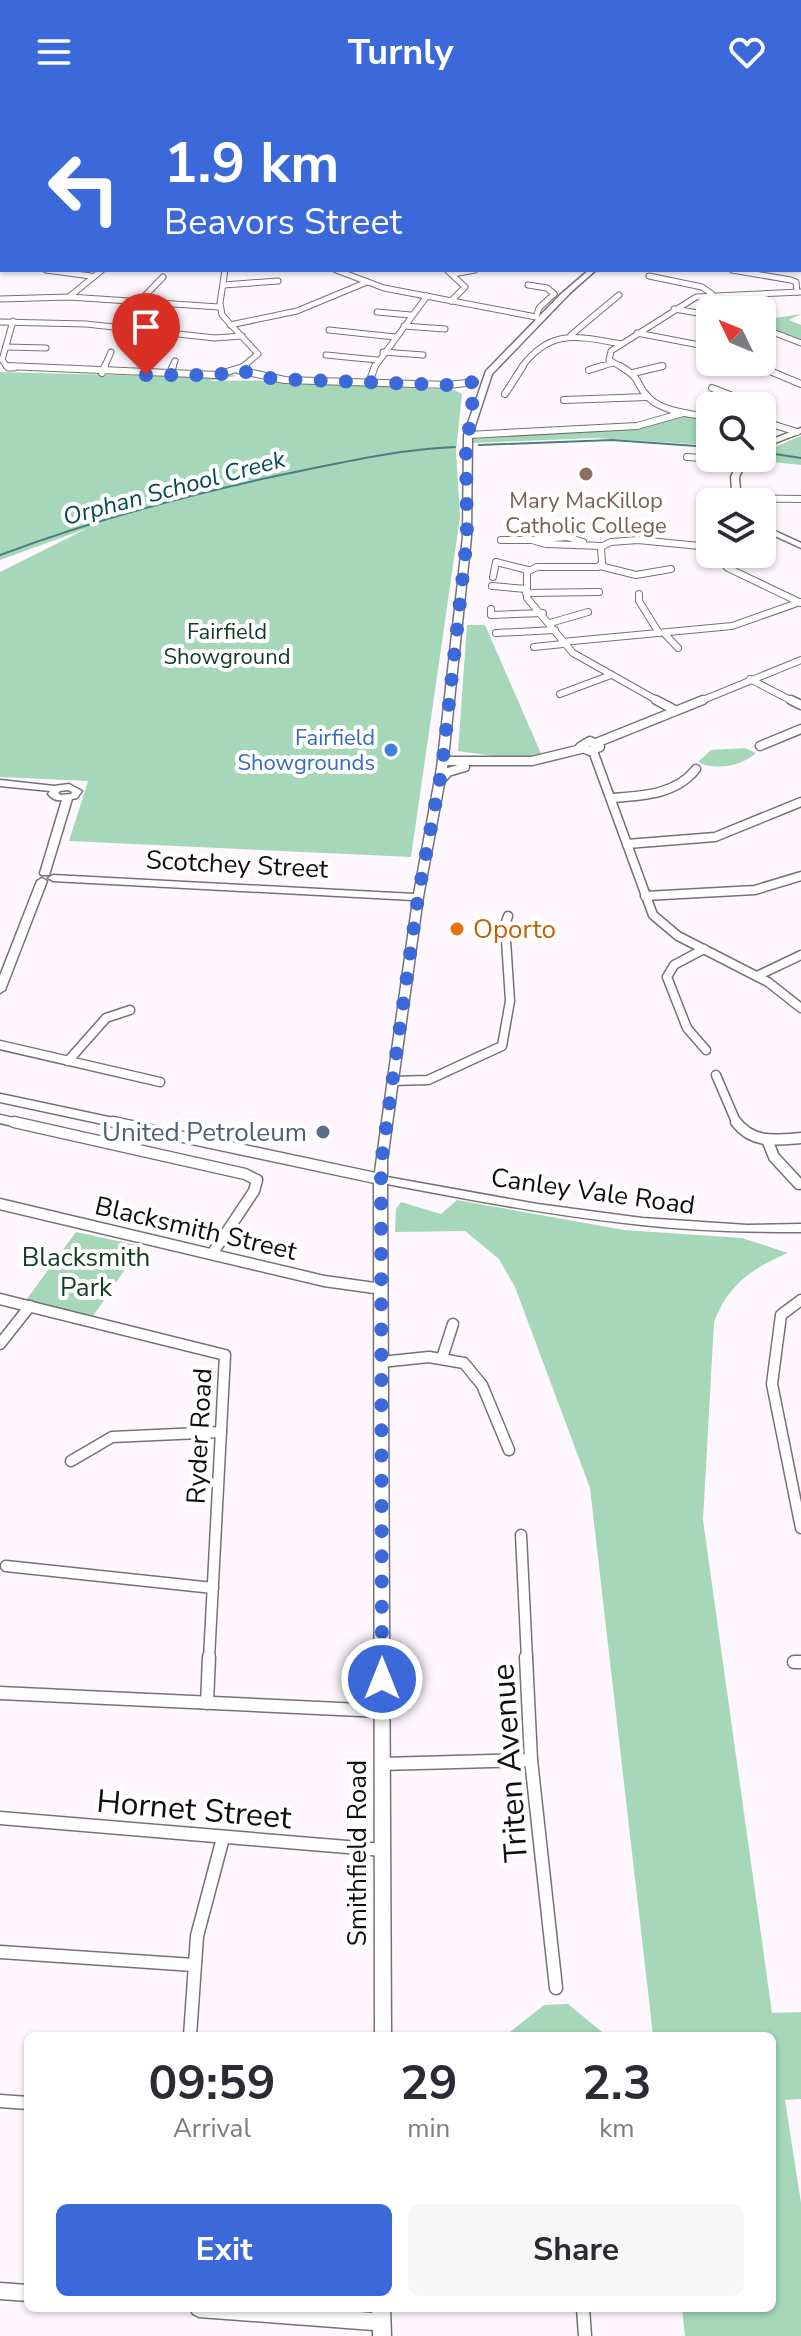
<!DOCTYPE html>
<style>
:root{--surface:#fff;--page:#f7f7f7;--text:#2b2b33;--muted:#7c7c81;--accent:#3b69da}
body{margin:0;font-family:"Nunito Sans",sans-serif;background:var(--page);color:var(--text);height:100vh;display:flex;flex-direction:column;font-size:30px;white-space:nowrap}
*{box-sizing:border-box;margin:0}
p{font-size:26px;color:var(--muted)}
.icon{flex:none;width:44px;height:44px;fill:none;stroke:currentColor;stroke-width:2;stroke-linecap:round;stroke-linejoin:round}
.map{position:relative;flex:1;overflow:hidden}
.details{position:absolute;left:24px;top:1928px;width:752px;height:280px;display:flex;flex-direction:column;background:var(--surface);border-radius:12px;box-shadow:0 2px 6px #0004}
.details>*{flex:none}
.hud{position:absolute;left:0px;top:0px;width:802px;height:168px;box-shadow:0 2px 6px #0004;background:#3b69da;color:#fff;overflow:hidden}
.needle{width:52px;rotate:313deg}
.controls{position:absolute;left:696px;top:192px;display:grid;gap:16px}
.controls a{display:grid;place-items:center;width:80px;height:80px;border-radius:12px;background:var(--surface);box-shadow:0 2px 6px #0004;font-size:40px}
.pin{position:absolute;display:grid;place-items:center;width:68px;height:68px;color:#fff;margin:-82px -34px;border-radius:50% 50% 50% 0;rotate:-45deg;box-shadow:0 0 8px #0007}
.pin .icon{rotate:45deg}
.me{position:absolute;width:88px;margin:-44px;rotate:0deg;stroke-linejoin:round;filter:drop-shadow(0 0 6px #0008)}
.turn{display:flex;align-items:center;gap:28px;height:168px;padding:0 32px;font-size:36px}
.turn .icon{width:104px;height:104px;stroke-width:2.5}
.turn b{display:block;font-size:56px;line-height:68px}
.eta{display:flex;justify-content:space-evenly;align-items:center;height:136px;text-align:center}
.eta b{font-size:48px;font-weight:700;line-height:56px}
.cta{display:flex;gap:16px;margin-top:auto;padding:16px 32px}
.cta a{flex:1;height:92px;border-radius:12px;background:var(--accent);color:#fff;font-size:32px;font-weight:700;line-height:92px;text-align:center}
.cta a+a{background:var(--page);color:var(--text)}
header{display:flex;justify-content:space-between;align-items:center;height:104px;padding:0 32px;background:var(--accent);color:#fff;font-size:36px;font-weight:700}
.map>svg:first-child{display:block}
.green{fill:#a5d7b8}
.lines{fill:none;stroke-linecap:round;stroke-linejoin:round}
.stream{stroke:#4d7c85;stroke-width:2}
.street-far4-casing{stroke:#777177;stroke-width:7}
.street-far3-casing{stroke:#777177;stroke-width:8}
.street-far2-casing{stroke:#777177;stroke-width:11}
.street-far1-casing{stroke:#777177;stroke-width:13}
.street-casing{stroke:#777177;stroke-width:15}
.secondary-casing{stroke:#777177;stroke-width:3}
.street-far4{stroke:#fff;stroke-width:5}
.street-far3{stroke:#fff;stroke-width:6}
.street-far2{stroke:#fff;stroke-width:8}
.street-far1{stroke:#fff;stroke-width:10}
.street{stroke:#fff;stroke-width:12}
.secondary{fill:#fff;fill-rule:evenodd}
.route{stroke:#3b69da;stroke-width:14;stroke-dasharray:0 25.2}
.education-dot{fill:#8d6e63;stroke:#fff;stroke-width:3}
.shop-dot{fill:#3f7fe0;stroke:#fff;stroke-width:3}
.food-dot{fill:#e8710a;stroke:#fff;stroke-width:3}
.service-dot{fill:#5c6f8a;stroke:#fff;stroke-width:3}
.labels{text-anchor:middle;stroke-width:8;stroke-linejoin:round;paint-order:stroke}
.far-education-label{font-size:22px;fill:#785e54;stroke:#fff}
.far-park-label{font-size:22px;fill:#123b26;stroke:#fff}
.far-shop-label{font-size:22px;fill:#366cbe;stroke:#fff;text-anchor:end}
.far-water-label{font-size:24px;font-style:italic;fill:#094951;stroke:#fff}
.street-label{font-size:26px;fill:#0f0d0f;stroke:#fff}
.food-label{font-size:26px;fill:#c56008;stroke:#fff;text-anchor:start}
.service-label{font-size:26px;fill:#4e5e75;stroke:#fff;text-anchor:end}
.park-label{font-size:26px;fill:#123b26;stroke:#fff}
.near-street-label{font-size:32px;fill:#0f0d0f;stroke:#fff}
</style>
<header><svg class="icon" aria-label="menu" viewBox="0 0 24 24"><path d="M4 6h16M4 12h16M4 18h16"/></svg>Turnly<svg class="icon" aria-label="heart" viewBox="0 0 24 24"><path d="M12 20l-8-8c-3-5 5-10 8-4 3-6 11-1 8 4z"/></svg></header>
<div class="map">
<svg width="801" height="2232" viewBox="0 0 801 2232">
<rect width="100%" height="100%" fill="#fef8fe"/>
<g class="green">
<polygon points="801,210 789,216 801,221 801,237 762,222 762,216"/>
<path d="M 0,268 L 190,273 L 230,270 L 236,272 L 209,277 C 291,274 375,283 454,286 L 462,290 L 456,346 L 460,413 L 411,753 L 69,737 L 88,677 L 0,673 L 0,468 L 88,424 L 0,456 Z"/>
<polygon points="685,312 710,315 710,341 596,334 472,339 472,334 644,322"/>
<polygon points="801,332 801,361 756,356 772,344"/>
<polygon points="467,521 485,521 542,652 494,652 458,647"/>
<path d="M 745,644 L 756,649 C 742,662 715,667 698,658 L 711,646 Z"/>
<path d="M 457,1096 L 624,1126 L 742,1134 L 788,1149 C 752,1164 728,1181 714,1218 L 703,1416 L 772,1909 L 801,1908 L 801,1995 L 785,1996 L 801,2099 L 801,2232 L 685,2232 L 682,2204 L 772,2204 L 772,1932 L 646,1932 L 653,1931 L 590,1384 L 515,1183 L 499,1155 L 465,1127 L 395,1128 L 396,1105 L 401,1098 L 441,1110 Z"/>
<polygon points="76,1128 141,1142 93,1212 26,1196"/>
<polygon points="568,1900 607,1932 505,1932 544,1901"/>
</g>
<g class="lines">
<g class="stream">
<polyline points="479,341 612,336 710,343"/>
<polyline points="762,348 801,354"/>
<path d="M 0,451 C 99,414 201,387 305,366 C 354,356 404,345 455,343"/>
</g>
<defs>
<g id="street-far4">
<polyline points="201,0 206,2"/>
<polyline points="470,0 475,2"/>
<polyline points="691,0 700,2"/>
<polyline points="787,0 796,2"/>
<polyline points="0,1 7,0"/>
<polyline points="157,2 166,0"/>
<polyline points="238,2 247,0"/>
<polyline points="323,2 332,0"/>
<polyline points="424,2 430,0"/>
<polyline points="494,2 503,0"/>
<polyline points="46,166 91,172"/>
<polyline points="225,166 220,199 222,211 258,250 241,264"/>
<polyline points="336,166 384,184 536,213 539,204 554,190"/>
<polyline points="447,166 465,183 451,197"/>
<polyline points="732,166 791,176 796,178 797,188"/>
<polyline points="453,170 475,166"/>
<polyline points="649,172 702,183 712,190"/>
<polyline points="224,181 278,177"/>
<polyline points="528,181 547,184 554,190"/>
<polyline points="69,193 102,166"/>
<polyline points="0,195 69,193 219,203"/>
<polyline points="138,199 163,173"/>
<polyline points="674,205 710,211"/>
<polyline points="377,208 411,211"/>
<polyline points="13,217 2,256 8,264 14,264"/>
<polyline points="0,218 86,220 215,234 242,232"/>
<polyline points="230,221 297,207 367,178"/>
<polyline points="404,222 445,225"/>
<polyline points="762,224 801,239"/>
<polyline points="329,226 395,233"/>
<polyline points="637,229 710,243"/>
<polyline points="571,231 619,191"/>
<polyline points="6,243 46,244"/>
<polyline points="383,248 423,251"/>
<polyline points="326,251 377,256"/>
<polyline points="748,258 763,264"/>
<polyline points="104,264 111,248"/>
<polyline points="172,264 175,257"/>
<polyline points="374,264 427,192"/>
<path d="M 521,264 C 550,224 577,232 621,240"/>
<polyline points="595,264 613,259"/>
<polyline points="623,264 609,256 611,247 696,193 801,188"/>
<polyline points="654,264 663,262"/>
</g>
<g id="street-far3">
<polyline points="7,262 217,271 246,262"/>
<path d="M 620,262 C 644,276 634,280 649,294 C 663,308 692,310 710,313"/>
<polyline points="758,262 801,280"/>
<polyline points="238,266 285,276 448,281 475,278"/>
<polyline points="589,266 602,262"/>
<polyline points="102,269 105,262"/>
<polyline points="633,269 662,262"/>
<polyline points="169,272 173,262"/>
<polyline points="369,279 375,262"/>
<polyline points="712,284 758,302"/>
<polyline points="505,290 523,262"/>
<polyline points="564,296 647,293"/>
<polyline points="762,317 797,328"/>
<polyline points="468,331 637,322 683,309"/>
<polyline points="687,353 734,356"/>
<polyline points="736,394 801,395"/>
<polyline points="762,434 775,430"/>
<polyline points="501,436 532,436"/>
<polyline points="583,438 567,433 532,436 546,440 602,442"/>
<polyline points="713,450 728,464 801,499"/>
<polyline points="600,462 636,471 671,465"/>
<polyline points="493,473 496,458 528,466"/>
<polyline points="492,482 526,485"/>
<polyline points="526,489 599,488"/>
<polyline points="639,490 639,497 659,529"/>
<polyline points="491,505 491,511 543,509"/>
<polyline points="550,519 588,508"/>
<polyline points="496,529 555,526"/>
<polyline points="664,529 678,544"/>
<polyline points="562,538 732,522 800,498"/>
<polyline points="534,543 563,540"/>
<polyline points="750,575 794,598"/>
<polyline points="560,590 611,571"/>
<polyline points="660,598 573,549 527,494 527,468 537,463 598,463 602,459 601,443 611,438 638,436 710,443"/>
<polyline points="698,598 801,556"/>
</g>
<g id="street-far2">
<polyline points="656,596 673,605"/>
<polyline points="791,596 801,601"/>
<polygon points="590,637 600,643 590,647 580,643"/>
<polyline points="596,639 703,596"/>
<polyline points="760,642 801,625"/>
<polyline points="593,647 653,811 678,832 768,878 801,904"/>
<polyline points="442,657 532,657 581,645"/>
<polyline points="440,677 448,668 465,663"/>
<path d="M 611,694 C 641,692 676,691 696,665"/>
<polyline points="627,740 715,733 801,698"/>
<polyline points="645,792 755,786 801,772"/>
<polyline points="704,845 674,861 667,873 687,924 706,946"/>
<polyline points="757,872 801,851"/>
<polyline points="0,941 160,978"/>
<polyline points="68,957 106,914 130,906"/>
<polyline points="716,971 737,1020"/>
<polyline points="392,977 428,976 502,942 510,897 505,821 508,812"/>
<polyline points="0,994 122,1020"/>
<polyline points="0,1015 22,1020"/>
</g>
<g id="street-far1">
<polyline points="14,1018 245,1070 257,1076 254,1087 212,1150"/>
<polyline points="113,1018 380,1075"/>
<path d="M 736,1018 C 753,1040 776,1036 801,1034"/>
<polyline points="768,1038 774,1053 799,1080"/>
<polyline points="0,1100 324,1177 382,1185"/>
<polyline points="0,1195 225,1251 209,1555"/>
<polyline points="801,1196 781,1211 772,1280 801,1424"/>
<polyline points="0,1240 30,1202"/>
<polyline points="442,1254 453,1220"/>
<polyline points="381,1258 429,1253 464,1259 482,1281 509,1346"/>
<polyline points="71,1357 112,1333 221,1328"/>
<polyline points="521,1431 527,1555"/>
<polyline points="6,1462 213,1484"/>
</g>
<g id="street">
<polyline points="526,1553 531,1656 556,1884"/>
<polyline points="794,1558 801,1558"/>
<polyline points="0,1589 382,1607"/>
<polyline points="207,1599 209,1553"/>
<polyline points="382,1660 531,1656"/>
<polyline points="0,1714 383,1746"/>
<polyline points="0,1848 194,1861"/>
<polyline points="190,1932 197,1832 223,1734"/>
<polyline points="0,1997 28,1999"/>
<polyline points="583,2204 585,2232"/>
</g>
<g id="secondary">
<polygon points="801,28 801,32 800,33 800,29"/>
<rect x="0" y="42" width="2" height="4"/>
<polygon points="2,160 2,164 0,165 0,161"/>
<path d="M 589,166 L 596,166 L 571,188 L 492,270 L 472,331 L 471,433 L 447,664 L 423,793 L 387,1057 L 387,1073 L 537,1100 L 642,1114 L 747,1121 L 801,1120 L 801,1128 C 748,1128 695,1127 642,1121 C 556,1112 471,1096 387,1080 L 391,1932 L 375,1932 L 374,1075 L 413,796 L 53,777 L 48,774 L 53,771 L 414,790 L 437,664 L 463,433 L 464,331 L 486,267 L 560,191 Z"/>
<polygon points="801,324 801,329 762,344 762,339"/>
<polygon points="738,358 745,360 739,373 741,398 733,398 731,373"/>
<polygon points="762,421 801,439 801,444 762,426"/>
<path d="M 0,676 L 54,682 L 69,680 L 82,687 L 77,694 L 72,695 L 49,771 L 41,771 L 40,769 L 62,696 C 57,697 52,695 48,690 L 50,687 L 0,682 ZM 68,686 L 72,688 L 71,690 L 61,691 L 58,689 L 60,687 Z"/>
<polygon points="42,774 47,777 5,886 0,889 0,872 37,777"/>
<polygon points="0,2179 28,2181 28,2197 0,2195"/>
<polygon points="190,2204 310,2204 372,2209 372,2204 390,2204 391,2232 373,2232 373,2226 199,2213 193,2210"/>
</g>
</defs>
<use href="#street-far4" class="street-far4-casing"/>
<use href="#street-far3" class="street-far3-casing"/>
<use href="#street-far2" class="street-far2-casing"/>
<use href="#street-far1" class="street-far1-casing"/>
<use href="#street" class="street-casing"/>
<use href="#secondary" class="secondary-casing"/>
<use href="#street-far4" class="street-far4"/>
<use href="#street-far3" class="street-far3"/>
<use href="#street-far2" class="street-far2"/>
<use href="#street-far1" class="street-far1"/>
<use href="#street" class="street"/>
<use href="#secondary" class="secondary"/>
</g>
<g class="lines">
<polyline class="route" points="146,271 217,271 238,266 274,275 448,281 475,278 466,349 467,433 442,664 418,793 381,1060 382,1575"/>
</g>
<circle class="education-dot" cx="586" cy="370" r="8"/>
<circle class="shop-dot" cx="391" cy="646" r="8"/>
<circle class="food-dot" cx="457" cy="825" r="8"/>
<circle class="service-dot" cx="323" cy="1028" r="8"/>
<g class="labels">
<g class="far-education-label">
<text x="586" y="404">Mary MacKillop<tspan x="586" dy="25">Catholic College</tspan></text>
</g>
<g class="far-park-label">
<text x="227" y="535">Fairfield<tspan x="227" dy="25">Showground</tspan></text>
</g>
<g class="far-shop-label">
<text x="375" y="641">Fairfield<tspan x="375" dy="25">Showgrounds</tspan></text>
</g>
<g class="far-water-label">
<text transform="translate(174 384) rotate(-15)" y="8">Orphan School Creek</text>
</g>
<g class="street-label">
<text transform="translate(237 760) rotate(3)" y="9">Scotchey Street</text>
<text transform="translate(593 1087) rotate(8)" y="9">Canley Vale Road</text>
<text transform="translate(196 1124) rotate(13)" y="9">Blacksmith Street</text>
<text transform="translate(199 1332) rotate(-87)" y="9">Ryder Road</text>
<text transform="translate(357 1749) rotate(-90)" y="9">Smithfield Road</text>
</g>
<g class="food-label">
<text x="473" y="834">Oporto</text>
</g>
<g class="service-label">
<text x="307" y="1037">United Petroleum</text>
</g>
<g class="park-label">
<text x="86" y="1162">Blacksmith<tspan x="86" dy="30">Park</tspan></text>
</g>
<g class="near-street-label">
<text transform="translate(509 1659) rotate(-94)" y="11">Triten Avenue</text>
<text transform="translate(194 1705) rotate(5)" y="11">Hornet Street</text>
</g>
</g>
</svg>
<div class="controls">
<a><svg class="needle" viewBox="-14 -14 28 28"><path d="M0-13l5 13h-10z" fill="#e53935"/><path d="M0 13l5-13h-10z" fill="#7c7c81"/></svg></a>
<a><svg class="icon" aria-label="search" viewBox="0 0 24 24"><circle cx="10" cy="10" r="6"/><path d="M15 15l6 6"/></svg></a>
<a><svg class="icon" aria-label="layers" viewBox="0 0 24 24"><path d="M12 4l9 5-9 5-9-5zM3 14l9 5 9-5"/></svg></a>
</div>
<div class="pin" style="left:146px;top:271px;background:#d93025"><svg class="icon" aria-label="arrive" viewBox="0 0 24 24"><path d="M6 21V4h12l-3 4 3 4H6"/></svg></div>
<svg class="me" style="left:382px;top:1575px" viewBox="-20 -20 40 40"><circle r="17" fill="#3b69da" stroke="#fff" stroke-width="3"/><path d="M0-11L8 9 0 5-8 9z" fill="#fff"/></svg>
<div class="hud">
<div class="turn"><svg class="icon" aria-label="left" viewBox="0 0 24 24"><path d="M17 20v-9H6M10 6l-5 5 5 5"/></svg><div><b>1.9 km</b>Beavors Street</div></div>
</div>
<section class="details">
<div class="eta">
<div><b>09:59</b><p>Arrival</p></div>
<div><b>29</b><p>min</p></div>
<div><b>2.3</b><p>km</p></div>
</div>
<div class="cta"><a>Exit</a><a>Share</a></div>
</section>
</div>
